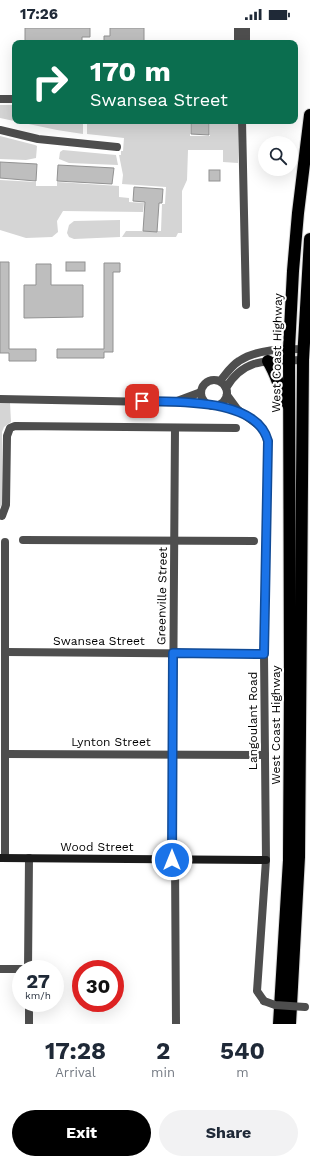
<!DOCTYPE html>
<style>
:root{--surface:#fff;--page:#f2f2f3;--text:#1f2937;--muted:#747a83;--accent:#000}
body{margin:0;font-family:"Work Sans",sans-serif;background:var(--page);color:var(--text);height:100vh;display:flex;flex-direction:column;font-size:15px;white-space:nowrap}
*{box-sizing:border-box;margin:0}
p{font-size:13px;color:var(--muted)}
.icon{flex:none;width:22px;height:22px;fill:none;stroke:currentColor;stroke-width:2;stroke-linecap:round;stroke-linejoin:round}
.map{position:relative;height:996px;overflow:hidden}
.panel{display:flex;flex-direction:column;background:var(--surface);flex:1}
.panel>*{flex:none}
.hud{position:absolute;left:12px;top:12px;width:286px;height:84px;border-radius:8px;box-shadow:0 4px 16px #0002;background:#0b6e4f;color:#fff;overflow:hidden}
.tools{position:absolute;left:258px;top:108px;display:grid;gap:8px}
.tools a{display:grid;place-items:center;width:40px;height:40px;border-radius:50%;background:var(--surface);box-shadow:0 4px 16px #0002;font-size:20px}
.speed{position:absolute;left:12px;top:932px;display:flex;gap:8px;font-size:20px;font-weight:700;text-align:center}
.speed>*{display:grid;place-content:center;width:52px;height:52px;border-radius:50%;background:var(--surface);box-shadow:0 4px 16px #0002;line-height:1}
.speed small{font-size:10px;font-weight:400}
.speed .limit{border:6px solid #d22;background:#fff;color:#111}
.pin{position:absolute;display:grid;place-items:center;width:34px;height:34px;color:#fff;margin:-17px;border-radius:8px;box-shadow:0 2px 6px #0006}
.me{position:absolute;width:44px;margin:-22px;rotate:0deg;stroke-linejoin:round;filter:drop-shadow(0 0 3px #0008)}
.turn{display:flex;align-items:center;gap:14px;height:84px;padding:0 12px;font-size:18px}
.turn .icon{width:52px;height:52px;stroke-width:2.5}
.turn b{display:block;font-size:28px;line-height:34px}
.eta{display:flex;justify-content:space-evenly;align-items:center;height:68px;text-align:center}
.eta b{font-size:24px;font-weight:700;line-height:28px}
.button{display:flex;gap:8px;margin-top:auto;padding:8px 12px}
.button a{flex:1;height:46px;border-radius:24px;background:var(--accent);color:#fff;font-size:16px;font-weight:700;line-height:46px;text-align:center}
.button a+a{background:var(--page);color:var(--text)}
.status{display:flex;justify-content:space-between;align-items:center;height:28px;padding:0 20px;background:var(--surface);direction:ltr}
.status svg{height:11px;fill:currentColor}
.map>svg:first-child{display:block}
.green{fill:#d5d5d5}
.building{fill:#bebebe;stroke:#929292}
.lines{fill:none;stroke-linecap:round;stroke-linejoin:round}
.highway-casing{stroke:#dbdbdb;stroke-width:14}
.street{stroke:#4e4e4e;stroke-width:8}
.secondary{stroke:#1b1b1b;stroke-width:8}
.highway{stroke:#000;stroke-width:12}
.street-bridge{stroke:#4e4e4e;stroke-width:8}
.route-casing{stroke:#114b97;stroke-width:10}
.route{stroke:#1a73e8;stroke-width:7}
.labels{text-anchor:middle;stroke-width:4;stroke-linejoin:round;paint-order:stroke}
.street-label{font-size:12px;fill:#000;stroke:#fff}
</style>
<div class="status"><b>17:26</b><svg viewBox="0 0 49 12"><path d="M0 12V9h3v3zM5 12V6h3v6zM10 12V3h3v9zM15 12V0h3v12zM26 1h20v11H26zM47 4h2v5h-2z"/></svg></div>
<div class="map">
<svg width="310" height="996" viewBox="0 0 310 996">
<rect width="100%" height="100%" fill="#fff"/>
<g class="green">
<polygon points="0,77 15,77 15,93 83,93 83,106 57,102 0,90"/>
<polygon points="87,93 190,93 190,108 210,108 210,93 204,93 238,93 238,135 223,134 223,122 188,122 187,152 182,163 182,205 178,205 176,209 122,209 126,203 161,203 162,176 165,176 166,159 122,156 123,147 119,127 121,127 121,123 123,123 124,110 87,106"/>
<polygon points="0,108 35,117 37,118 36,130 26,132 0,131"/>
<polygon points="63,122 116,127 118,137 69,135 59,131 60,124"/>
<polygon points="0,152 36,154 36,158 57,158 57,154 119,158 119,169 129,170 129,174 144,175 143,184 63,183 57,193 58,204 52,209 26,210 0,202"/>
<polygon points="120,192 120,209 74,211 69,209 67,205 69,197 74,193"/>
<polygon points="0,375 10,375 11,394 4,399 2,404 2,477 0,479"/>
</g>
<g class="building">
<polygon points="25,0 90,0 90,9 82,9 82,15 25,15"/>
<polygon points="110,0 144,0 144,15 104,15 104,8 110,8"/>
<polygon points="191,94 209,94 209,107 191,106"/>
<polygon points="0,134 37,136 36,153 0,150"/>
<polygon points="58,137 114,140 112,156 57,153"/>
<rect x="209" y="142" width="11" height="11"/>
<polygon points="134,159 163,161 162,175 159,175 157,204 143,203 145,174 133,173"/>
<polygon points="0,234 9,234 9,321 36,321 36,333 9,333 9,325 0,325"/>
<rect x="66" y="234" width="19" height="9"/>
<polygon points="104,235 120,235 120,244 113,244 113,324 104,324 104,330 57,330 57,321 104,321"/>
<polygon points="36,236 51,236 51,257 83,257 83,289 24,290 24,257 36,257"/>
</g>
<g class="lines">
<defs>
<g id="highway">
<path d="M 268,333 C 277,347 280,364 289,378"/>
<polyline points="279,996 289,832 290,655 289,321 293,243 298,185 310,87"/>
<polyline points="290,996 299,829 303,332 310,211"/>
</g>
</defs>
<use href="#highway" class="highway-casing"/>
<g class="street">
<polyline points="238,0 238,15"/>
<polyline points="246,15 246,0"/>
<polyline points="0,71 15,71"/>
<polyline points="242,93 246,277"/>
<polyline points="0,102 38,111 117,119"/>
<circle cx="214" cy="365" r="13"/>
<path d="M 220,353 C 226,346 231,338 239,333 C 257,321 283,321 304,321"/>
<path d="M 226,360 C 245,328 271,333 303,332"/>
<polyline points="227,367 238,382 262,400 268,413 264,626 266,832 257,963 264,973"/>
<polyline points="0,371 205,375"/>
<polyline points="177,373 201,364"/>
<polyline points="219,377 229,381 238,382"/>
<polyline points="2,488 6,477 7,408 10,400 15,398 236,400"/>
<polyline points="23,512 254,513"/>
<polyline points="6,624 264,626"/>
<polyline points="5,726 265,727"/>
<polyline points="5,830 5,514"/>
<polyline points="172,832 175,400"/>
<polyline points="175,832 176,996"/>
<polyline points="0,941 21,941"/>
<polyline points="28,941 29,830"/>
<polyline points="29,975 29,996"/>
</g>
<polyline class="secondary" points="0,830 266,832"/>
<use href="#highway" class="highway"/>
<polyline class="street-bridge" points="264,973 275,977 305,979"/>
</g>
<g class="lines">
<defs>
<path id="route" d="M 142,373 C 178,374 257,370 268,413 L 264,626 L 173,625 L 172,832"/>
</defs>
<use href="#route" class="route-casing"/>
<use href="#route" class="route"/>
</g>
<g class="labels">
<g class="street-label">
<text transform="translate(277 325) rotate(-89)" y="4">West Coast Highway</text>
<text transform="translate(162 568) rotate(-89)" y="4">Greenville Street</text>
<text x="99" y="617">Swansea Street</text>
<text transform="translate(253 693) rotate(-90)" y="4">Langoulant Road</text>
<text transform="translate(276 697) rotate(-90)" y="4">West Coast Highway</text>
<text x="111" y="718">Lynton Street</text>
<text x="97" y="823">Wood Street</text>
</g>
</g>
</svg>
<div class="tools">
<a><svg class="icon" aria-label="search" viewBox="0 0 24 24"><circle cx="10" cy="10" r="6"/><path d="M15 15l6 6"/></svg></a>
</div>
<div class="speed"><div>27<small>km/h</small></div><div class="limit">30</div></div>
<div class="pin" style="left:142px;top:373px;background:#d93025"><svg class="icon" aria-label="arrive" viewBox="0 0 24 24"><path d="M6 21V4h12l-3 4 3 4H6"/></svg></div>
<svg class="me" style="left:172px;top:832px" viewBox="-20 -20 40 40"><circle r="17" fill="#1a73e8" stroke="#fff" stroke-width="3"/><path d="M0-11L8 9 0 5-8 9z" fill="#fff"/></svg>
<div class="hud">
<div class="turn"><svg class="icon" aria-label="right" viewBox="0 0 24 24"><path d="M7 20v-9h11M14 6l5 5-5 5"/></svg><div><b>170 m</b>Swansea Street</div></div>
</div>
</div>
<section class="panel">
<div class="eta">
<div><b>17:28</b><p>Arrival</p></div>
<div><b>2</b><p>min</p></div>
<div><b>540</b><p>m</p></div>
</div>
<div class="button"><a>Exit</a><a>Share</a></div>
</section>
